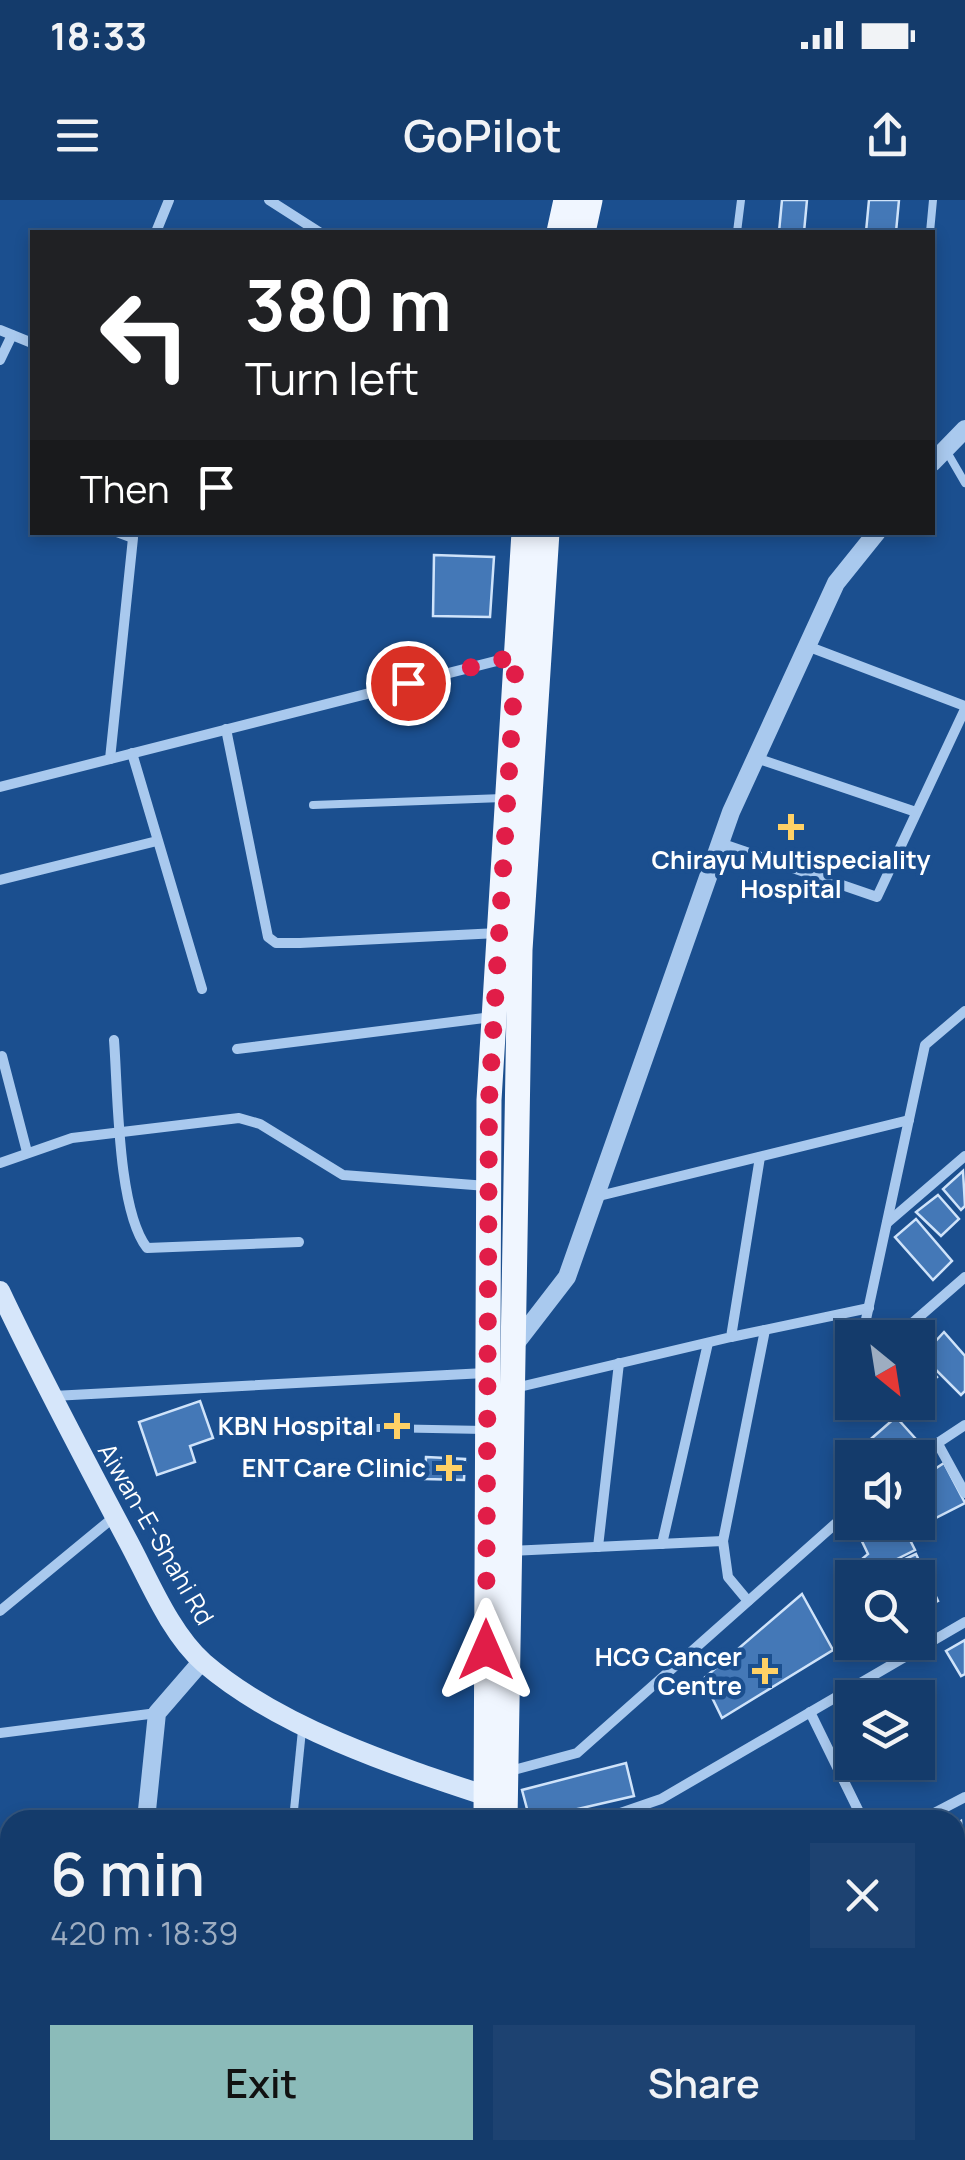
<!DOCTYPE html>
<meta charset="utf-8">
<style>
:root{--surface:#143b6b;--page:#1d4271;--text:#f1f3f6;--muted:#9dadc1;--line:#33557e;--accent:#8bbbb9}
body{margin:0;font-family:Manrope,sans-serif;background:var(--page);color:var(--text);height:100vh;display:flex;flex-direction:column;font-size:38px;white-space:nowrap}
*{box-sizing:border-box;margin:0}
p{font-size:32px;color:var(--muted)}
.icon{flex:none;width:55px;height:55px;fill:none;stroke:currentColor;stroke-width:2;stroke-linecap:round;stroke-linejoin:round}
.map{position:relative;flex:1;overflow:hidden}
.drawer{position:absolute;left:0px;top:1610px;width:965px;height:350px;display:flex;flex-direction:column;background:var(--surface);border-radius:30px 30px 0 0;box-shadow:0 5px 15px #0003,0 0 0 2px var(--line)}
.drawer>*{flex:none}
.top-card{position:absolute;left:30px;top:30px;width:905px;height:305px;border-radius:0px;box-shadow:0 5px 15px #0003,0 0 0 2px var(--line);background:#202124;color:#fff;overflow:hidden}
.needle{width:65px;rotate:150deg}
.controls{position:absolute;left:835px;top:1120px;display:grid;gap:20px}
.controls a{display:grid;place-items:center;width:100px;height:100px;border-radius:0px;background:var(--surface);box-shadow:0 5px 15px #0003,0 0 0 2px var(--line);font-size:50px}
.pin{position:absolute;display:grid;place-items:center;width:85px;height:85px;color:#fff;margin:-42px;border:5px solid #fff;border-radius:50%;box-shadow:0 2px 10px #0007}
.me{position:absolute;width:110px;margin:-55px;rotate:0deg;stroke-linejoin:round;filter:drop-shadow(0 0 8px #0008)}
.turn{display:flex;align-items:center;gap:35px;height:210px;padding:0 50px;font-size:45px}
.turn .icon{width:130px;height:130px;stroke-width:2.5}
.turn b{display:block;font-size:70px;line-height:85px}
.then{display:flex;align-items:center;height:95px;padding:0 50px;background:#0003;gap:20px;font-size:38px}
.round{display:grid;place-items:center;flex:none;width:105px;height:105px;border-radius:0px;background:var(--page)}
.overview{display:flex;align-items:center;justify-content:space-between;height:170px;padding:0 50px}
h1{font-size:60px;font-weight:600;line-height:75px}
.action{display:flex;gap:20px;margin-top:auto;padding:20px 50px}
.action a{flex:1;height:115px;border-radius:0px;background:var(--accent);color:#111;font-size:40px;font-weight:600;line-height:115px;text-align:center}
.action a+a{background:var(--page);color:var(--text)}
.status{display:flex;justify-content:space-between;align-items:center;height:70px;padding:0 50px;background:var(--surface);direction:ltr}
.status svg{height:28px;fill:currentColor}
header{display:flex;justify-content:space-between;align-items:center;height:130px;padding:0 50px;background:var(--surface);font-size:45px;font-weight:600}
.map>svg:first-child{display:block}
.building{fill:#4478b7;stroke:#cfe3fa;stroke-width:2.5}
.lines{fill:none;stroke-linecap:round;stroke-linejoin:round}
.service{stroke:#a9c9ee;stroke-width:8}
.minor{stroke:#a9c9ee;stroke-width:10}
.tertiary{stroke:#a9c9ee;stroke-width:18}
.secondary{stroke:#d6e6fa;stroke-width:20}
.primary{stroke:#f0f6ff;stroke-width:25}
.route{stroke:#e11d48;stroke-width:18;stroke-dasharray:0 32.4}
.poi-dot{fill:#ffd166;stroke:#1b4f8f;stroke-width:4}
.labels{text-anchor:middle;stroke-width:9;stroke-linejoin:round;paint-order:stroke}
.poi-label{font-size:25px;font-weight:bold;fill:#fff;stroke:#1b4f8f;text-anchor:end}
.street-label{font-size:25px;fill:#fff;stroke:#1b4f8f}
</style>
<div class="status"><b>18:33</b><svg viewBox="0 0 49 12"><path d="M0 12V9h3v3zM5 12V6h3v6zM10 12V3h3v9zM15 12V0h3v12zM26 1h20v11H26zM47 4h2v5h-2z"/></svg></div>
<header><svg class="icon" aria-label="menu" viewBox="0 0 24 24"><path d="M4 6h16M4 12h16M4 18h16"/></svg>GoPilot<svg class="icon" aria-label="share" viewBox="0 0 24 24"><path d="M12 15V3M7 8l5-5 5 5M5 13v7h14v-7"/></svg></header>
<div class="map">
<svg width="965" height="1960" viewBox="0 0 965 1960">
<rect width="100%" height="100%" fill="#1b4f8f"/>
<g class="building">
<polygon points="782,0 807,0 804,32 779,32"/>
<polygon points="869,0 899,0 896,32 866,32"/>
<polygon points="434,355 494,357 490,417 433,416"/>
<polygon points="963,971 965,1006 961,1010 943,989"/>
<polygon points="938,995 959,1019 941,1036 916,1012"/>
<polygon points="916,1019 952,1061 933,1080 895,1037"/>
<polygon points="944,1132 965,1156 965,1191 961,1195 922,1156"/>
<polygon points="918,1155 937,1177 919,1192 918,1190"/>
<polygon points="200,1201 213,1238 190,1246 195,1262 157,1275 139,1222"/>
<polygon points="896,1217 915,1238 889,1258 872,1238"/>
<polygon points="426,1257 465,1259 464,1280 425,1279"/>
<polygon points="944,1263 965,1303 920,1326 918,1280"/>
<polygon points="877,1322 886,1322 894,1336 905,1330 915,1350 869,1373 862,1359 868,1354 858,1333"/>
<polygon points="916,1354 938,1401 918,1411 918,1378 871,1375"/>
<polygon points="802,1394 833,1450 722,1518 703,1479"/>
<polygon points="965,1440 965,1474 961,1476 946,1451"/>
<polygon points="626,1563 634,1596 530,1620 522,1590"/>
<polygon points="961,1621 965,1667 955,1672 955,1625"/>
<polygon points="10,1730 10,1860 0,1859 0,1734"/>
<polygon points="965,1804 965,1844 955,1829 955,1809"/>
<polygon points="10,1901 10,1950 95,1950 94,1960 0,1960 0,1903"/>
<polygon points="322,1950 364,1950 363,1960 321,1960"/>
<polygon points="678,1950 739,1950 745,1960 662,1960"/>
<polygon points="756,1950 788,1950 771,1960 762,1960"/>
<polygon points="836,1950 878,1950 883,1960 842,1960"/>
</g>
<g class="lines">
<g class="service">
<polyline points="737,32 741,0"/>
<polyline points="930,32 933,0"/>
<polyline points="947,252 965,283"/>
<polyline points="313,605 503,598"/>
<polyline points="274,1226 485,1230"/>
<polyline points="293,1620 302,1530"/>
<polyline points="0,1864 10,1865"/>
</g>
<g class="minor">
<polyline points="269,0 319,32"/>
<polyline points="156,32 169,0"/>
<polyline points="0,130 32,143"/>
<polyline points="0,160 12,135"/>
<polyline points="807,446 965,506"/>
<polyline points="226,529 268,737 276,743 300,743 498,733"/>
<polyline points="132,553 202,789"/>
<polyline points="756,558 916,612"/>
<polyline points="110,559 133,338 117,332"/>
<polyline points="0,587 516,456"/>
<polyline points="720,643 877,697 965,509"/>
<polyline points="0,680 157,641"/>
<path d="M 114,840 C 118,890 117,1009 147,1048 L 299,1042"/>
<polyline points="237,849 492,817"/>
<polyline points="2,856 27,952"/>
<polyline points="0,963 72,938 239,918 260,924 343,975 487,986"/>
<polyline points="595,997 909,920"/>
<polyline points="887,1023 965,956"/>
<polyline points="731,1137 869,1108"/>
<polyline points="862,1138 925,845 965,811"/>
<polyline points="895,1138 965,1077"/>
<polyline points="515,1188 731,1137 760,957"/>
<polyline points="53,1196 485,1173"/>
<polyline points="938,1244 965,1293"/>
<polyline points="915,1258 965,1225"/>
<polyline points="662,1344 708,1143"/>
<polyline points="598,1347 619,1163"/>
<polyline points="510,1351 723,1341"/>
<polyline points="748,1401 728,1377 723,1341 765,1130"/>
<polyline points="0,1411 114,1317"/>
<polyline points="810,1512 863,1620"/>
<polyline points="0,1533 157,1513"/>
<polyline points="510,1571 577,1553 852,1309"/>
<polyline points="600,1620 661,1599 965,1422"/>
<polyline points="921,1620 965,1597"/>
<polyline points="955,1762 965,1757"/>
<polyline points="955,1781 965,1787"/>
<polyline points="955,1928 965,1922"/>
<polyline points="651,1960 666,1950"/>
<polyline points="900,1960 917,1950"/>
</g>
<g class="tertiary">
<polyline points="932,263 965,229"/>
<polyline points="513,1147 567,1077 731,612 836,383 877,332"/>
<polyline points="146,1620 157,1513 202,1461"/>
<polyline points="574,1950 579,1960"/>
<polyline points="117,1960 118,1950"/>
</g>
<path class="secondary" d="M 0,1091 C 40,1176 84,1258 128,1341 C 149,1380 170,1433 204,1463 C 282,1530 402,1568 499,1600"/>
<g class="primary">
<polyline points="559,32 566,0"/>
<polyline points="583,32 590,0"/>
<polyline points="486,1620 489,900 524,332"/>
<polyline points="505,1620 520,750 547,332"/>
<polyline points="507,1950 508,1960"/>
<polyline points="486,1960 486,1950"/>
</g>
</g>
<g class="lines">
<polyline class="route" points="408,483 516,456 489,900 486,1450"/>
</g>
<g class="poi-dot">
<path d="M786 612h10v10h10v10h-10v10h-10v-10h-10v-10h10z"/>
<path d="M392 1211h10v10h10v10h-10v10h-10v-10h-10v-10h10z"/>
<path d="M444 1253h10v10h10v10h-10v10h-10v-10h-10v-10h10z"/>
<path d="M760 1456h10v10h10v10h-10v10h-10v-10h-10v-10h10z"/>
</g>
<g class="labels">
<g class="poi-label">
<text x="791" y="669" text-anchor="middle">Chirayu Multispeciality<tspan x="791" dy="29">Hospital</tspan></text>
<text x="374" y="1235">KBN Hospital</text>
<text x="426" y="1277">ENT Care Clinic</text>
<text x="742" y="1466">HCG Cancer<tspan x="742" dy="29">Centre</tspan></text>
</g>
<g class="street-label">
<text transform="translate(156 1334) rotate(60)" y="9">Aiwan-E-Shahi Rd</text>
</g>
</g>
</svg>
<div class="controls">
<a><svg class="needle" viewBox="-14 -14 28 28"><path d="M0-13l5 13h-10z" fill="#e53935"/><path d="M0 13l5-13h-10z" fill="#9dadc1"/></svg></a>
<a><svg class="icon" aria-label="sound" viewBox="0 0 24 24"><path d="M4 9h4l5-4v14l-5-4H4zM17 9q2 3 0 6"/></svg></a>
<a><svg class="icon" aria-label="search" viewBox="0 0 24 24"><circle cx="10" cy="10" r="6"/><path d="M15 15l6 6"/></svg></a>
<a><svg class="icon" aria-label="layers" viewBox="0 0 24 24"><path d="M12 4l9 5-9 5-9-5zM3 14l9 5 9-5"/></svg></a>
</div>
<div class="pin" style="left:408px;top:483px;background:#d93025"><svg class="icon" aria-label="arrive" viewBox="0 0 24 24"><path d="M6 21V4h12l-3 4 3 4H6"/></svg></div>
<svg class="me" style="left:486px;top:1450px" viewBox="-20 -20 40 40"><path d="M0-17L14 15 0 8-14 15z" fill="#e11d48" stroke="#fff" stroke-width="4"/></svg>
<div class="top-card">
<div class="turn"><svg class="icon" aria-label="left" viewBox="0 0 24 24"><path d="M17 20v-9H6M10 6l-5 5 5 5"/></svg><div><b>380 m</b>Turn left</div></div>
<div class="then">Then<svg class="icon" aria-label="arrive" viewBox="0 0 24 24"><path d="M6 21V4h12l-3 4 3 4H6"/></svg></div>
</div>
<section class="drawer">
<div class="overview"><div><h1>6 min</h1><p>420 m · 18:39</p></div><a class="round"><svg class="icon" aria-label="close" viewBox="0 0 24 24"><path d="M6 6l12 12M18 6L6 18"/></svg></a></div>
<div class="action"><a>Exit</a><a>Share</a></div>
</section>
</div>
